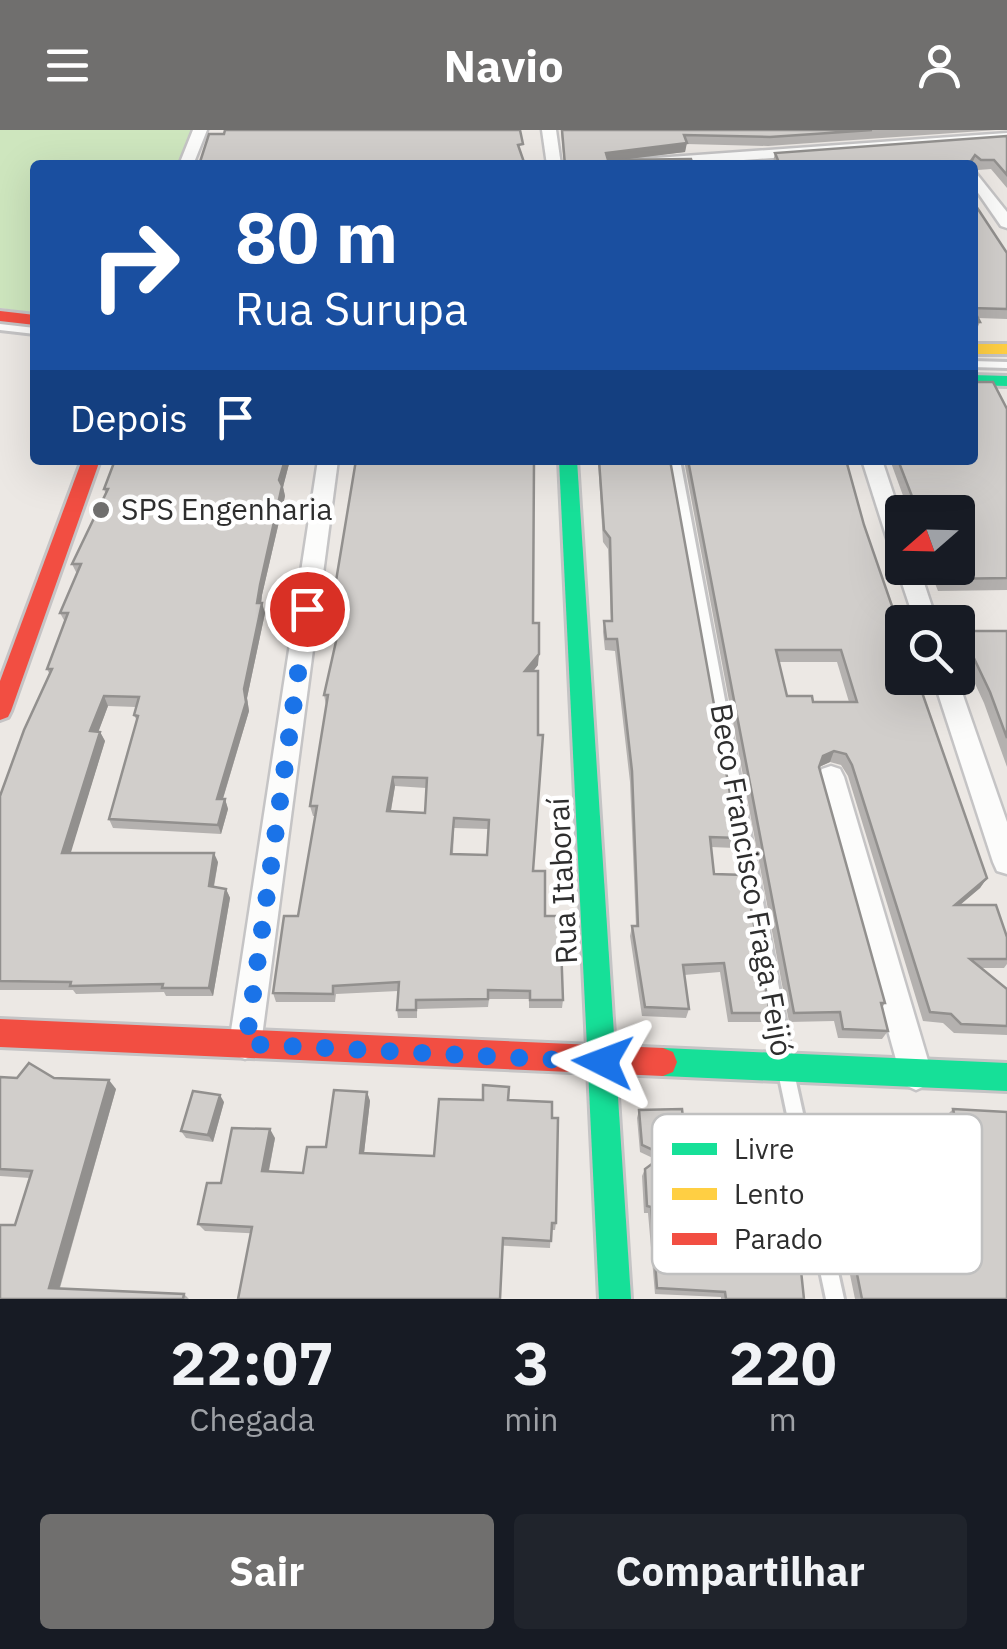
<!DOCTYPE html>
<html lang="pt">
<meta charset="utf-8">
<style>
:root{--surface:#171b24;--page:#20242c;--text:#f1f3f6;--muted:#9ea1a6;--accent:#706f6e}
body{margin:0;font-family:"IBM Plex Sans",sans-serif;background:var(--page);color:var(--text);height:100vh;display:flex;flex-direction:column;font-size:38px;white-space:nowrap}
*{box-sizing:border-box;margin:0}
p{font-size:32px;color:var(--muted)}
.icon{flex:none;width:55px;height:55px;fill:none;stroke:currentColor;stroke-width:2;stroke-linecap:round;stroke-linejoin:round}
.map{position:relative;height:1169px;overflow:hidden}
.side{display:flex;flex-direction:column;background:var(--surface);flex:1}
.side>*{flex:none}
.top-card{position:absolute;left:30px;top:30px;width:948px;height:305px;border-radius:10px;box-shadow:0 10px 40px #0002;background:#1a4fa0;color:#fff;overflow:hidden}
.needle{width:65px;rotate:250deg}
.controls{position:absolute;left:885px;top:365px;display:grid;gap:20px}
.controls a{display:grid;place-items:center;width:90px;height:90px;border-radius:10px;background:var(--surface);box-shadow:0 10px 40px #0002;font-size:50px}
.pin{position:absolute;display:grid;place-items:center;width:85px;height:85px;color:#fff;margin:-42px;border:5px solid #fff;border-radius:50%;box-shadow:0 2px 10px #0007}
.me{position:absolute;width:110px;margin:-55px;rotate:273deg;stroke-linejoin:round;filter:drop-shadow(0 0 8px #0008)}
.turn{display:flex;align-items:center;gap:35px;height:210px;padding:0 40px;font-size:45px}
.turn .icon{width:130px;height:130px;stroke-width:2.5}
.turn b{display:block;font-size:70px;line-height:85px}
.then{display:flex;align-items:center;height:95px;padding:0 40px;background:#0003;gap:20px;font-size:38px}
.eta{display:flex;justify-content:space-evenly;align-items:center;height:170px;text-align:center}
.eta b{font-size:60px;font-weight:700;line-height:70px}
.button{display:flex;gap:20px;margin-top:auto;padding:20px 40px}
.button a{flex:1;height:115px;border-radius:10px;background:var(--accent);color:#fff;font-size:40px;font-weight:700;line-height:115px;text-align:center}
.button a+a{background:var(--page);color:var(--text)}
header{display:flex;justify-content:space-between;align-items:center;height:130px;padding:0 40px;background:var(--accent);color:#fff;font-size:45px;font-weight:700}
.map>svg:first-child{display:block}
.green{fill:#cee6be}
.lines{fill:none;stroke-linecap:round;stroke-linejoin:round}
.lane-casing{stroke:#c5c4c5;stroke-width:6}
.street-casing{stroke:#c5c4c5;stroke-width:5}
.fast-casing{stroke:#c5c4c5;stroke-width:6}
.slow-casing{stroke:#c5c4c5;stroke-width:6}
.jam-casing{stroke:#c5c4c5;stroke-width:6}
.lane{fill:#fcfcfb;fill-rule:evenodd}
.street{fill:#fcfcfb;fill-rule:evenodd}
.fast{fill:#16e098;fill-rule:evenodd}
.slow{fill:#ffcf43;fill-rule:evenodd}
.jam{fill:#f24e42;fill-rule:evenodd}
.wall{fill:#b4b1af;fill-rule:evenodd}
.shaded-wall{fill:#92908e}
.building{fill:#d1cecb;stroke:#92908e;stroke-width:2.5;fill-rule:evenodd}
.route{stroke:#1a73e8;stroke-width:18;stroke-dasharray:0 32.4}
.poi-dot{fill:#706f6e;stroke:#fff;stroke-width:4}
.labels{text-anchor:middle;stroke-width:9;stroke-linejoin:round;paint-order:stroke}
.poi-label{font-size:30px;fill:#2e2e2e;stroke:#fff;text-anchor:start}
.street-label{font-size:30px;fill:#2e2e2e;stroke:#fff}
.key{fill:#fff;stroke:#c0c0c0;stroke-width:2.5}
.key-label{font-size:28px;fill:#2e2e2e}
</style>
<header><svg class="icon" aria-label="menu" viewBox="0 0 24 24"><path d="M4 6h16M4 12h16M4 18h16"/></svg>Navio<svg class="icon" aria-label="person" viewBox="0 0 24 24"><circle cx="12" cy="8" r="4"/><path d="M4 21q1-7 8-7t8 7"/></svg></header>
<div class="map">
<svg width="1007" height="1169" viewBox="0 0 1007 1169">
<rect width="100%" height="100%" fill="#ece8e4"/>
<polygon class="green" points="0,0 192,0 179,35 35,35 35,183 0,178"/>
<g class="lines">
<defs>
<g id="lane">
<polygon points="0,194 35,198 35,204 0,200"/>
<polygon points="972,231 1007,232 1007,238 972,237"/>
<polygon points="670,330 680,330 792,927 790,932 784,935 778,932 776,927"/>
<polygon points="787,939 793,941 795,947 844,1169 826,1169 779,947 781,941"/>
</g>
<g id="street">
<polygon points="193,0 207,0 193,35 179,35"/>
<polygon points="542,0 556,0 561,35 547,35"/>
<polygon points="1007,3 1007,11 675,35 607,35 614,31"/>
<polygon points="972,38 1007,82 1007,98 1001,96 972,54"/>
<polygon points="318,330 338,330 261,914 256,925 245,929 234,925 229,914"/>
<polygon points="862,330 882,330 902,390 902,428 891,421"/>
<polygon points="902,432 902,438 919,438 937,492 915,492 897,438"/>
<polygon points="933,548 957,548 1007,692 1007,744 997,741 993,732"/>
<polygon points="831,636 840,639 844,647 932,944 927,955 916,960 905,955 900,944 818,647 822,639"/>
</g>
<g id="fast">
<polygon points="972,245 1007,246 1007,256 972,255"/>
<polygon points="559,330 577,330 631,1169 599,1169"/>
<polygon points="663,918 1007,933 1007,961 663,946 653,942 649,932 653,922"/>
</g>
<rect id="slow" x="972" y="214" width="35" height="10"/>
<g id="jam">
<polygon points="0,181 35,185 35,195 0,191"/>
<polygon points="82,330 100,330 11,581 8,587 0,590 0,551"/>
<polygon points="0,889 663,918 673,922 677,932 673,942 663,946 0,917"/>
</g>
</defs>
<use href="#lane" class="lane-casing"/>
<use href="#street" class="street-casing"/>
<use href="#fast" class="fast-casing"/>
<use href="#slow" class="slow-casing"/>
<use href="#jam" class="jam-casing"/>
<use href="#lane" class="lane"/>
<use href="#street" class="street"/>
<use href="#fast" class="fast"/>
<use href="#slow" class="slow"/>
<use href="#jam" class="jam"/>
</g>
<g class="wall">
<polygon points="561,0 996,0 768,16 686,14 685,22 625,29 693,35 564,35"/>
<polygon points="1007,6 1007,58 991,39 978,40 972,34 775,35 773,32 775,23"/>
<polygon points="972,70 1007,123 1007,189 978,188 980,192 976,201 972,201"/>
<polygon points="1007,279 1007,460 938,461 929,438 958,438 958,382 909,382 890,330 972,330"/>
<polygon points="598,330 670,330 738,708 735,718 711,717 714,744 770,883 766,892 728,892 720,842 684,845 689,879 686,888 642,886 630,806 632,796 636,796 630,652 615,521 605,520 603,502 604,491 611,491 608,419 603,412"/>
<path d="M 684,330 L 846,330 L 864,395 L 987,748 L 980,758 L 960,775 L 1007,807 L 1007,834 L 1004,838 L 982,838 L 1007,859 L 1007,905 L 954,903 L 943,893 L 923,891 L 848,646 L 841,635 L 830,632 L 819,637 L 885,873 L 882,878 L 888,901 L 882,909 L 838,908 L 834,891 L 789,892 ZM 778,532 L 837,532 L 849,572 L 813,572 L 787,566 Z"/>
<polygon points="289,334 283,357 285,366 262,465 261,473 265,483 247,568 249,581 223,669 225,669 228,679 221,704 113,698 109,689 137,591 134,585 136,577 108,576 98,602 100,602 105,611 70,723 218,732 214,757 226,759 230,768 213,866 166,866 164,862 76,864 73,860 0,860 0,666 50,545 47,539 65,492 60,483 77,444 72,434 106,365 104,359"/>
<path d="M 334,463 L 533,493 L 538,535 L 533,541 L 533,741 L 563,870 L 562,878 L 529,878 L 529,869 L 489,869 L 488,877 L 417,879 L 417,888 L 398,888 L 397,880 L 398,861 L 336,864 L 335,872 L 276,872 L 273,863 L 298,786 L 315,686 L 313,686 L 310,676 L 326,575 L 324,565 L 338,499 L 337,499 L 335,489 L 338,473 L 336,473 ZM 395,656 L 426,658 L 425,683 L 391,681 ZM 454,698 L 488,699 L 487,725 L 453,724 Z"/>
<polygon points="961,501 1007,501 1007,637 984,573 958,517 958,508"/>
<polygon points="0,947 54,948 116,959 60,1158 184,1164 189,1169 0,1169 15,1095 30,1048 0,1046"/>
<polygon points="367,962 370,971 364,1023 434,1026 508,970 556,1093 555,1100 551,1100 550,1118 205,1101 198,1094 221,1053 275,1008 269,1041 303,1043 326,1017"/>
<polygon points="224,972 213,1012 186,1008 181,1001"/>
<polygon points="953,979 1007,1169 855,1169 849,1140 841,1140 810,999 816,991 878,997 948,996 945,987"/>
<polygon points="639,980 683,988 809,1077 804,1083 779,1083 784,1112 821,1132 816,1138 800,1137 804,1169 721,1169 721,1167 655,1164 648,1083 644,1083 642,1046 645,1039 657,1030 640,1022 637,988"/>
</g>
<g class="shaded-wall">
<polygon points="687,13 685,22 605,32 606,23"/>
<polygon points="975,25 972,35 950,35"/>
<polygon points="284,330 288,330 289,334 283,357 285,366 262,465 260,483 257,473 260,455"/>
<polygon points="262,473 265,483 247,568 249,581 220,678 217,669 244,559"/>
<polygon points="539,524 538,535 525,552 525,541"/>
<polygon points="104,566 108,576 95,611 90,601"/>
<polygon points="100,602 105,611 68,732 62,723"/>
<polygon points="834,621 830,632 819,637 823,626"/>
<polygon points="393,647 395,656 389,691 387,681"/>
<polygon points="225,669 228,679 221,704 218,695"/>
<polygon points="214,723 218,732 212,765 209,756"/>
<polygon points="987,748 980,758 948,785 955,775"/>
<polygon points="226,759 230,768 213,866 209,858"/>
<polygon points="109,950 116,959 58,1163 49,1158"/>
<polygon points="367,962 370,971 363,1032 360,1023"/>
<polygon points="220,965 224,972 213,1012 208,1005"/>
<polygon points="270,999 275,1008 267,1049 262,1041"/>
</g>
<g class="building">
<polygon points="225,0 520,0 523,14 518,15 525,35 199,35 209,4 224,4"/>
<polygon points="562,0 872,0 770,7 684,5 687,13 606,23 608,30 691,29 693,35 565,35"/>
<polygon points="1007,6 1007,45 994,30 981,30 975,25 971,31 950,35 780,35 775,23"/>
<polygon points="972,70 1007,123 1007,179 973,178 980,192 972,192"/>
<polygon points="972,252 993,252 1007,279 1007,448 943,449 939,438 958,438 958,382 918,382 898,330 972,330"/>
<polygon points="115,330 285,330 279,350 282,356 260,455 257,473 262,473 244,559 246,572 217,669 225,669 218,695 109,689 138,586 134,585 139,567 104,566 90,601 100,602 62,723 214,723 209,756 226,759 209,858 162,858 163,854 70,856 71,852 0,851 0,666 24,600 52,539 47,539 68,483 60,483 81,434 72,434 108,359 104,359"/>
<path d="M 356,330 L 534,330 L 533,493 L 539,493 L 539,524 L 525,541 L 538,541 L 538,605 L 543,605 L 533,741 L 545,741 L 545,786 L 560,786 L 563,870 L 530,870 L 530,861 L 488,860 L 488,869 L 416,870 L 416,880 L 397,880 L 399,852 L 333,856 L 333,864 L 273,863 L 284,786 L 298,786 L 317,676 L 310,676 L 328,565 L 324,565 L 341,489 L 335,489 L 339,463 L 334,463 ZM 393,647 L 427,648 L 425,683 L 387,681 ZM 454,688 L 489,690 L 487,725 L 451,724 Z"/>
<polygon points="599,330 670,330 738,708 710,707 714,744 745,745 770,883 732,883 724,833 683,835 689,879 645,877 632,796 638,796 632,641 617,509 606,509 604,491 612,491 610,408 604,400"/>
<path d="M 688,330 L 846,330 L 864,395 L 902,505 L 902,548 L 917,548 L 987,748 L 955,775 L 996,775 L 1007,807 L 1007,829 L 970,829 L 1007,859 L 1007,896 L 961,894 L 951,884 L 930,882 L 852,635 L 846,624 L 834,621 L 823,626 L 819,637 L 885,873 L 881,873 L 888,901 L 843,899 L 840,882 L 794,883 ZM 776,520 L 841,520 L 857,572 L 813,572 L 812,566 L 787,566 Z"/>
<polygon points="961,501 1007,501 1007,608 990,562"/>
<polygon points="29,933 54,948 109,950 49,1158 184,1164 183,1169 0,1169 0,1095 15,1095 32,1041 0,1039 0,947 17,948"/>
<polygon points="483,955 509,957 508,970 552,972 552,988 558,988 556,1093 552,1093 551,1111 503,1108 500,1169 238,1169 252,1097 198,1094 207,1053 221,1053 232,998 270,999 262,1041 303,1043 307,1017 326,1017 334,960 367,962 360,1023 434,1026 439,969 483,970"/>
<polygon points="193,961 220,965 208,1005 181,1001"/>
<polygon points="682,979 683,988 790,988 809,1077 778,1077 784,1112 817,1114 821,1132 800,1131 804,1169 726,1169 725,1162 657,1158 651,1077 647,1076 645,1039 664,1025 642,1015 639,980"/>
<polygon points="953,979 1007,982 1007,1169 862,1169 855,1134 848,1134 816,991 876,988 878,997 957,996"/>
</g>
<g class="lines">
<polyline class="route" points="307,479 246,914 603,932"/>
</g>
<circle class="poi-dot" cx="101" cy="380" r="10"/>
<g class="labels">
<g class="poi-label">
<text x="121" y="390">SPS Engenharia</text>
</g>
<g class="street-label">
<text transform="translate(751 750) rotate(80)" y="10">Beco Francisco Fraga Feijó</text>
<text transform="translate(563 751) rotate(-93)" y="10">Rua Itaboraí</text>
</g>
</g>
<rect x="652" y="984" width="330" height="160" rx="15" class="key"/>
<rect x="672" y="1013" width="45" height="12" fill="#16e098"/>
<rect x="672" y="1058" width="45" height="12" fill="#ffcf43"/>
<rect x="672" y="1103" width="45" height="12" fill="#f24e42"/>
<g class="key-label">
<text x="734" y="1029">Livre</text>
<text x="734" y="1074">Lento</text>
<text x="734" y="1119">Parado</text>
</g>
</svg>
<div class="controls">
<a><svg class="needle" viewBox="-14 -14 28 28"><path d="M0-13l5 13h-10z" fill="#e53935"/><path d="M0 13l5-13h-10z" fill="#9ea1a6"/></svg></a>
<a><svg class="icon" aria-label="search" viewBox="0 0 24 24"><circle cx="10" cy="10" r="6"/><path d="M15 15l6 6"/></svg></a>
</div>
<div class="pin" style="left:307px;top:479px;background:#d93025"><svg class="icon" aria-label="arrive" viewBox="0 0 24 24"><path d="M6 21V4h12l-3 4 3 4H6"/></svg></div>
<svg class="me" style="left:603px;top:932px" viewBox="-20 -20 40 40"><path d="M0-17L14 15 0 8-14 15z" fill="#1a73e8" stroke="#fff" stroke-width="4"/></svg>
<div class="top-card">
<div class="turn"><svg class="icon" aria-label="right" viewBox="0 0 24 24"><path d="M7 20v-9h11M14 6l5 5-5 5"/></svg><div><b>80 m</b>Rua Surupa</div></div>
<div class="then">Depois<svg class="icon" aria-label="arrive" viewBox="0 0 24 24"><path d="M6 21V4h12l-3 4 3 4H6"/></svg></div>
</div>
</div>
<section class="side">
<div class="eta">
<div><b>22:07</b><p>Chegada</p></div>
<div><b>3</b><p>min</p></div>
<div><b>220</b><p>m</p></div>
</div>
<div class="button"><a>Sair</a><a>Compartilhar</a></div>
</section>
